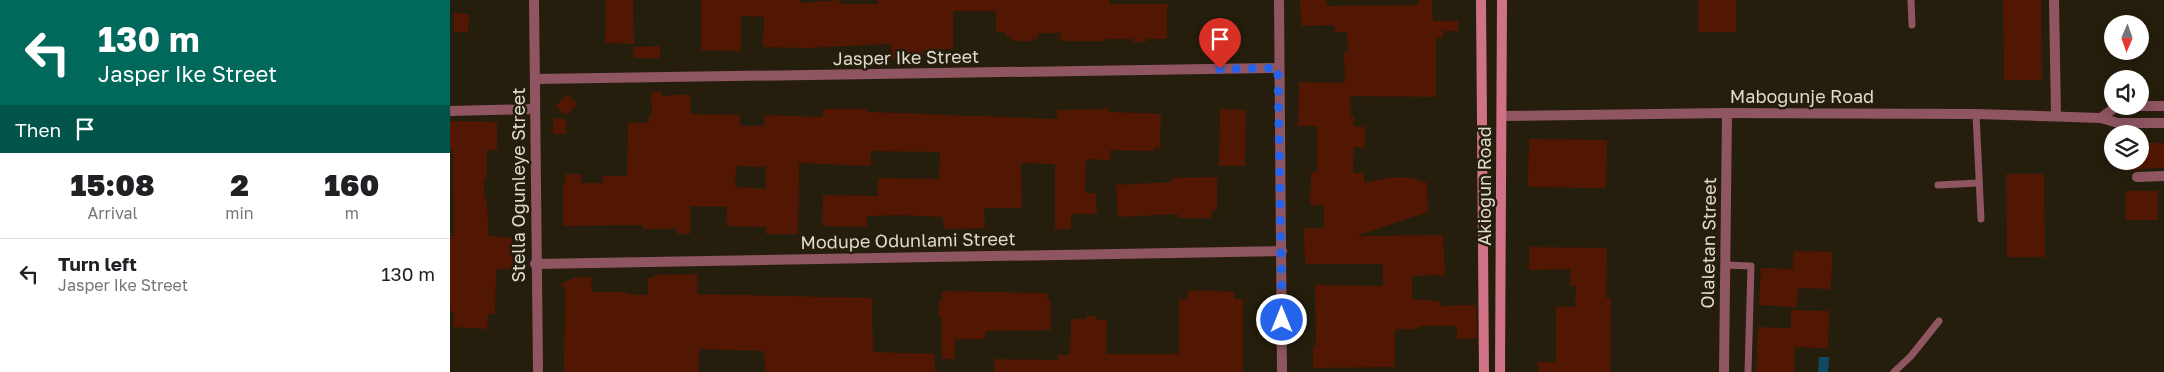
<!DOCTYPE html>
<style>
:root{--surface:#fff;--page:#f6f6f6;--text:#202124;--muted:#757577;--line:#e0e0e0}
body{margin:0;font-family:"Golos Text",sans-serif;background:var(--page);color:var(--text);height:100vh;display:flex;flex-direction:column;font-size:19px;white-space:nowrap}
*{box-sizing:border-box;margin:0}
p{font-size:16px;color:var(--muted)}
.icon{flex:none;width:28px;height:28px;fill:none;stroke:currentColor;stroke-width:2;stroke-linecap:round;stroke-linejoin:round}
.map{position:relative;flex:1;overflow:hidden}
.sheet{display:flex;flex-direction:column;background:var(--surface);width:450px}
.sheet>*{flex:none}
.hud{background:#00695c;color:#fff;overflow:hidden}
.needle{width:32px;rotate:182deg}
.controls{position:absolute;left:1654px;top:15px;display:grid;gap:10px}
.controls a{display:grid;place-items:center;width:45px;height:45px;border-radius:50%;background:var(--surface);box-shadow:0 2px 12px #0003;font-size:25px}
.pin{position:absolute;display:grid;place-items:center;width:42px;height:42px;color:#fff;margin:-51px -21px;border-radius:50% 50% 50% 0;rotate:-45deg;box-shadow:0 0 5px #0007}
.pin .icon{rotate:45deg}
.me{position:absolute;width:55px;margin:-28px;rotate:0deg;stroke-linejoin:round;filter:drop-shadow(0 0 4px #0008)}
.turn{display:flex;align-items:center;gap:18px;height:105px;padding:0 15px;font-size:22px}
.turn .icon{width:65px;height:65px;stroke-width:2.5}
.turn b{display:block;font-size:35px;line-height:42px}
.then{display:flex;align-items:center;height:48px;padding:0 15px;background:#0003;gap:10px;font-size:19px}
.eta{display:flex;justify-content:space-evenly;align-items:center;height:85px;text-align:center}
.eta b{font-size:30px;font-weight:800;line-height:35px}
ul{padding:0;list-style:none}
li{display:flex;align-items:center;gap:15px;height:70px;padding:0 15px;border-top:1px solid var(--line)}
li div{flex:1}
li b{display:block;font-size:19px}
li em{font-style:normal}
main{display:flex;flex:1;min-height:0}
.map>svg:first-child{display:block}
.water{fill:#0e4b62}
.building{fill:#521703;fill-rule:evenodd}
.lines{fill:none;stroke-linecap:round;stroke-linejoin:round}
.lane{stroke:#8f5561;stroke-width:7}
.street{stroke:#8f5561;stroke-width:10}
.secondary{stroke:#d07286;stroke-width:10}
.route{stroke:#2563eb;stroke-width:9;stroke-dasharray:0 16.2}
.labels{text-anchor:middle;stroke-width:5;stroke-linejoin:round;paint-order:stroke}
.street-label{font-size:18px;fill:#dfdacf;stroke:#251e0c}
</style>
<main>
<section class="sheet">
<div class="hud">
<div class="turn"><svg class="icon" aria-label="left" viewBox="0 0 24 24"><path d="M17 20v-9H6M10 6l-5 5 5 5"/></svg><div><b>130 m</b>Jasper Ike Street</div></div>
<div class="then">Then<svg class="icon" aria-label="arrive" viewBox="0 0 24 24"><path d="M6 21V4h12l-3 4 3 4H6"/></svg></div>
</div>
<div class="eta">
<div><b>15:08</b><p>Arrival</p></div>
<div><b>2</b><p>min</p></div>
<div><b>160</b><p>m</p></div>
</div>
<ul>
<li><svg class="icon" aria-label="left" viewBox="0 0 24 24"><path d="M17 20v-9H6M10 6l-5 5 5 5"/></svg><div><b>Turn left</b><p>Jasper Ike Street</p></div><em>130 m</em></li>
</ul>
</section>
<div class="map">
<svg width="1714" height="372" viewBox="0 0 1714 372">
<rect width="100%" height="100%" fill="#251e0c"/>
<polygon class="water" points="1369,357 1379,357 1378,372 1368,372"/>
<g class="building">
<polygon points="156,0 183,0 184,44 155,43"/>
<polygon points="251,0 350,0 350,3 391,0 391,4 428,4 428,0 660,0 660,4 717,4 717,39 696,39 696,42 683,42 683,39 656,39 656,41 610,41 611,33 588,33 588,38 583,38 583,41 562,41 562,37 555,37 556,32 546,32 546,11 503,11 503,49 473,50 473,58 442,59 441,44 356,48 313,47 314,17 291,16 291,51 251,50"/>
<polygon points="850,0 876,0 877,6 969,5 969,0 982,0 983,21 1008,21 1008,31 993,31 993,38 986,38 986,97 900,96 901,116 904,116 904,126 915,127 915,147 904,147 903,173 914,173 914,183 943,177 962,178 977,183 978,212 906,236 993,235 995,275 962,276 962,299 989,301 989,306 1026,305 1027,338 1007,339 1007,326 969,326 969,329 945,329 945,367 863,368 863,346 866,346 865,285 933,286 933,264 855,264 854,228 874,228 874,205 860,205 861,172 867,172 867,126 848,126 849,82 895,83 894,52 898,52 897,32 884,32 884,25 851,26"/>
<rect x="1248" y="0" width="38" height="32"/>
<polygon points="1553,0 1591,0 1592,80 1554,80"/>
<polygon points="4,13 19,14 18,33 4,32"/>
<polygon points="210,46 210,58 184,58 183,47"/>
<path d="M 212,92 L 212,96 L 240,94 L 241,114 L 290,115 L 290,126 L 314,126 L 315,115 L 373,117 L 373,109 L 417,109 L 417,112 L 607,119 L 607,110 L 659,109 L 659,112 L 711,114 L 710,148 L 704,148 L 704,151 L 660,150 L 660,160 L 636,159 L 635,193 L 646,193 L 647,214 L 621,214 L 621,229 L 605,229 L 605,164 L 571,163 L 572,208 L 534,208 L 535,228 L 494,229 L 493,217 L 450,215 L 417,216 L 417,227 L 372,226 L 373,195 L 428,196 L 428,178 L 489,179 L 490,152 L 421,151 L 421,166 L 349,163 L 348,234 L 316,234 L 316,227 L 276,226 L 277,207 L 240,206 L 240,234 L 227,234 L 227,229 L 193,229 L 193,225 L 113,226 L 113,183 L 115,183 L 115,174 L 131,174 L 131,183 L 153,183 L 153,176 L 177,176 L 178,122 L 199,123 L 199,115 L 202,115 L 201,93 ZM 286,166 L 316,167 L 316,189 L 285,187 Z"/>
<polygon points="117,94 127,104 116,116 106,106"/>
<polygon points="770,109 796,110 795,166 769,166"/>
<polygon points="103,118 116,119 116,134 103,134"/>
<polygon points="0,121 47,122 47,150 37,150 37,178 34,178 34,199 37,198 38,236 62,238 62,258 69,258 69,269 46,269 45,314 38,314 37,329 3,327 4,312 0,311 0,236 4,236 3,150 0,149"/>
<polygon points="1079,139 1157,140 1156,188 1078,187"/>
<polygon points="1690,143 1714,143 1714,167 1673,171 1673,161 1690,161"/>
<polygon points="1556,174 1594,174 1595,257 1557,257"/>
<polygon points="767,177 767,210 762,210 762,218 728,218 728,214 668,217 666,185 722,182 722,178"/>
<rect x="1676" y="191" width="32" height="29"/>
<polygon points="1079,247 1157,248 1156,298 1161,298 1160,372 1088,372 1088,362 1106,362 1106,307 1125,307 1126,286 1120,286 1120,269 1079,270"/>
<polygon points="1344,251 1382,252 1381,289 1348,288 1347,307 1309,305 1311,268 1343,269"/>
<polygon points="248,274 247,294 422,298 423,352 485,354 485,372 315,372 314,351 249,349 248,372 114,372 115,290 111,284 125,277 141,277 142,292 177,292 177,294 198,295 198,278 204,278 204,275"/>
<polygon points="738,290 784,292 784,299 793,299 793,372 544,372 544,359 608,360 608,355 620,355 621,319 636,319 636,316 647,316 647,320 657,320 656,354 729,354 729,299 738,299"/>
<polygon points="492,291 597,293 597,299 600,299 601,330 536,331 535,339 505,339 505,359 492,359 492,318 489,318 489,301 492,301"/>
<polygon points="1341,310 1379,311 1378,348 1345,347 1344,372 1306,372 1308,327 1341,328"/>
</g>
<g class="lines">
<g class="lane">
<polyline points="1461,0 1462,25"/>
<polyline points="1526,114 1531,219"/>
<polyline points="1488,185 1529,183"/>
<polyline points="1275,265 1301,266 1298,372"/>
<polyline points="1444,372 1461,356 1489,321"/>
</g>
<g class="street">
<polyline points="84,0 88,370"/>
<polyline points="829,0 832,372"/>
<polyline points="1604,0 1606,116"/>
<polyline points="85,79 829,68"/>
<polyline points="1690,106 1714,106"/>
<polyline points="0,111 85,109"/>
<polyline points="1052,116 1277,113 1526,114 1651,118 1668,123 1714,123"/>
<polyline points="1651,118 1667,106"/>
<polyline points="1687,177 1714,176"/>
<polyline points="85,264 832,251"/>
<polyline points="1274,372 1277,113"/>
</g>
<g class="secondary">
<polyline points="1031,0 1034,372"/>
<polyline points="1050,372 1052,0"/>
</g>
</g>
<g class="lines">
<polyline class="route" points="770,69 828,68 832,320"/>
</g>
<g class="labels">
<g class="street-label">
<text transform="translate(456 58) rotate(-1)" y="6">Jasper Ike Street</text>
<text x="1352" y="103">Mabogunje Road</text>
<text transform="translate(69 185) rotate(-90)" y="6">Stella Ogunleye Street</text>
<text transform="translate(1035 186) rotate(-90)" y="6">Akiogun Road</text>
<text transform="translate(458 241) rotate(-1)" y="6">Modupe Odunlami Street</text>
<text transform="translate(1259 243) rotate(-89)" y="6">Olaletan Street</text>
</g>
</g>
</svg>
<div class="controls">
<a><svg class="needle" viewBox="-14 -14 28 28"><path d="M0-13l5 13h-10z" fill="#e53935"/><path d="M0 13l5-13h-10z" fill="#757577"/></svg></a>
<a><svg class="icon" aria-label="sound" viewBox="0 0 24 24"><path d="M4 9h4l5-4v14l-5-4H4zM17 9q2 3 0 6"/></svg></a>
<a><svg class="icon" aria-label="layers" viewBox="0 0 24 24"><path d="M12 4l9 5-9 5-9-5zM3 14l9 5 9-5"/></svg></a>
</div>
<div class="pin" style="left:770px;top:69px;background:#d93025"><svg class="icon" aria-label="arrive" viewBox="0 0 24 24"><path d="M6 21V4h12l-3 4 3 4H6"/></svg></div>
<svg class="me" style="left:832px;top:320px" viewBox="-20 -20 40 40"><circle r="17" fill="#2563eb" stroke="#fff" stroke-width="3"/><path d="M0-11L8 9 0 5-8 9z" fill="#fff"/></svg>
</div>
</main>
